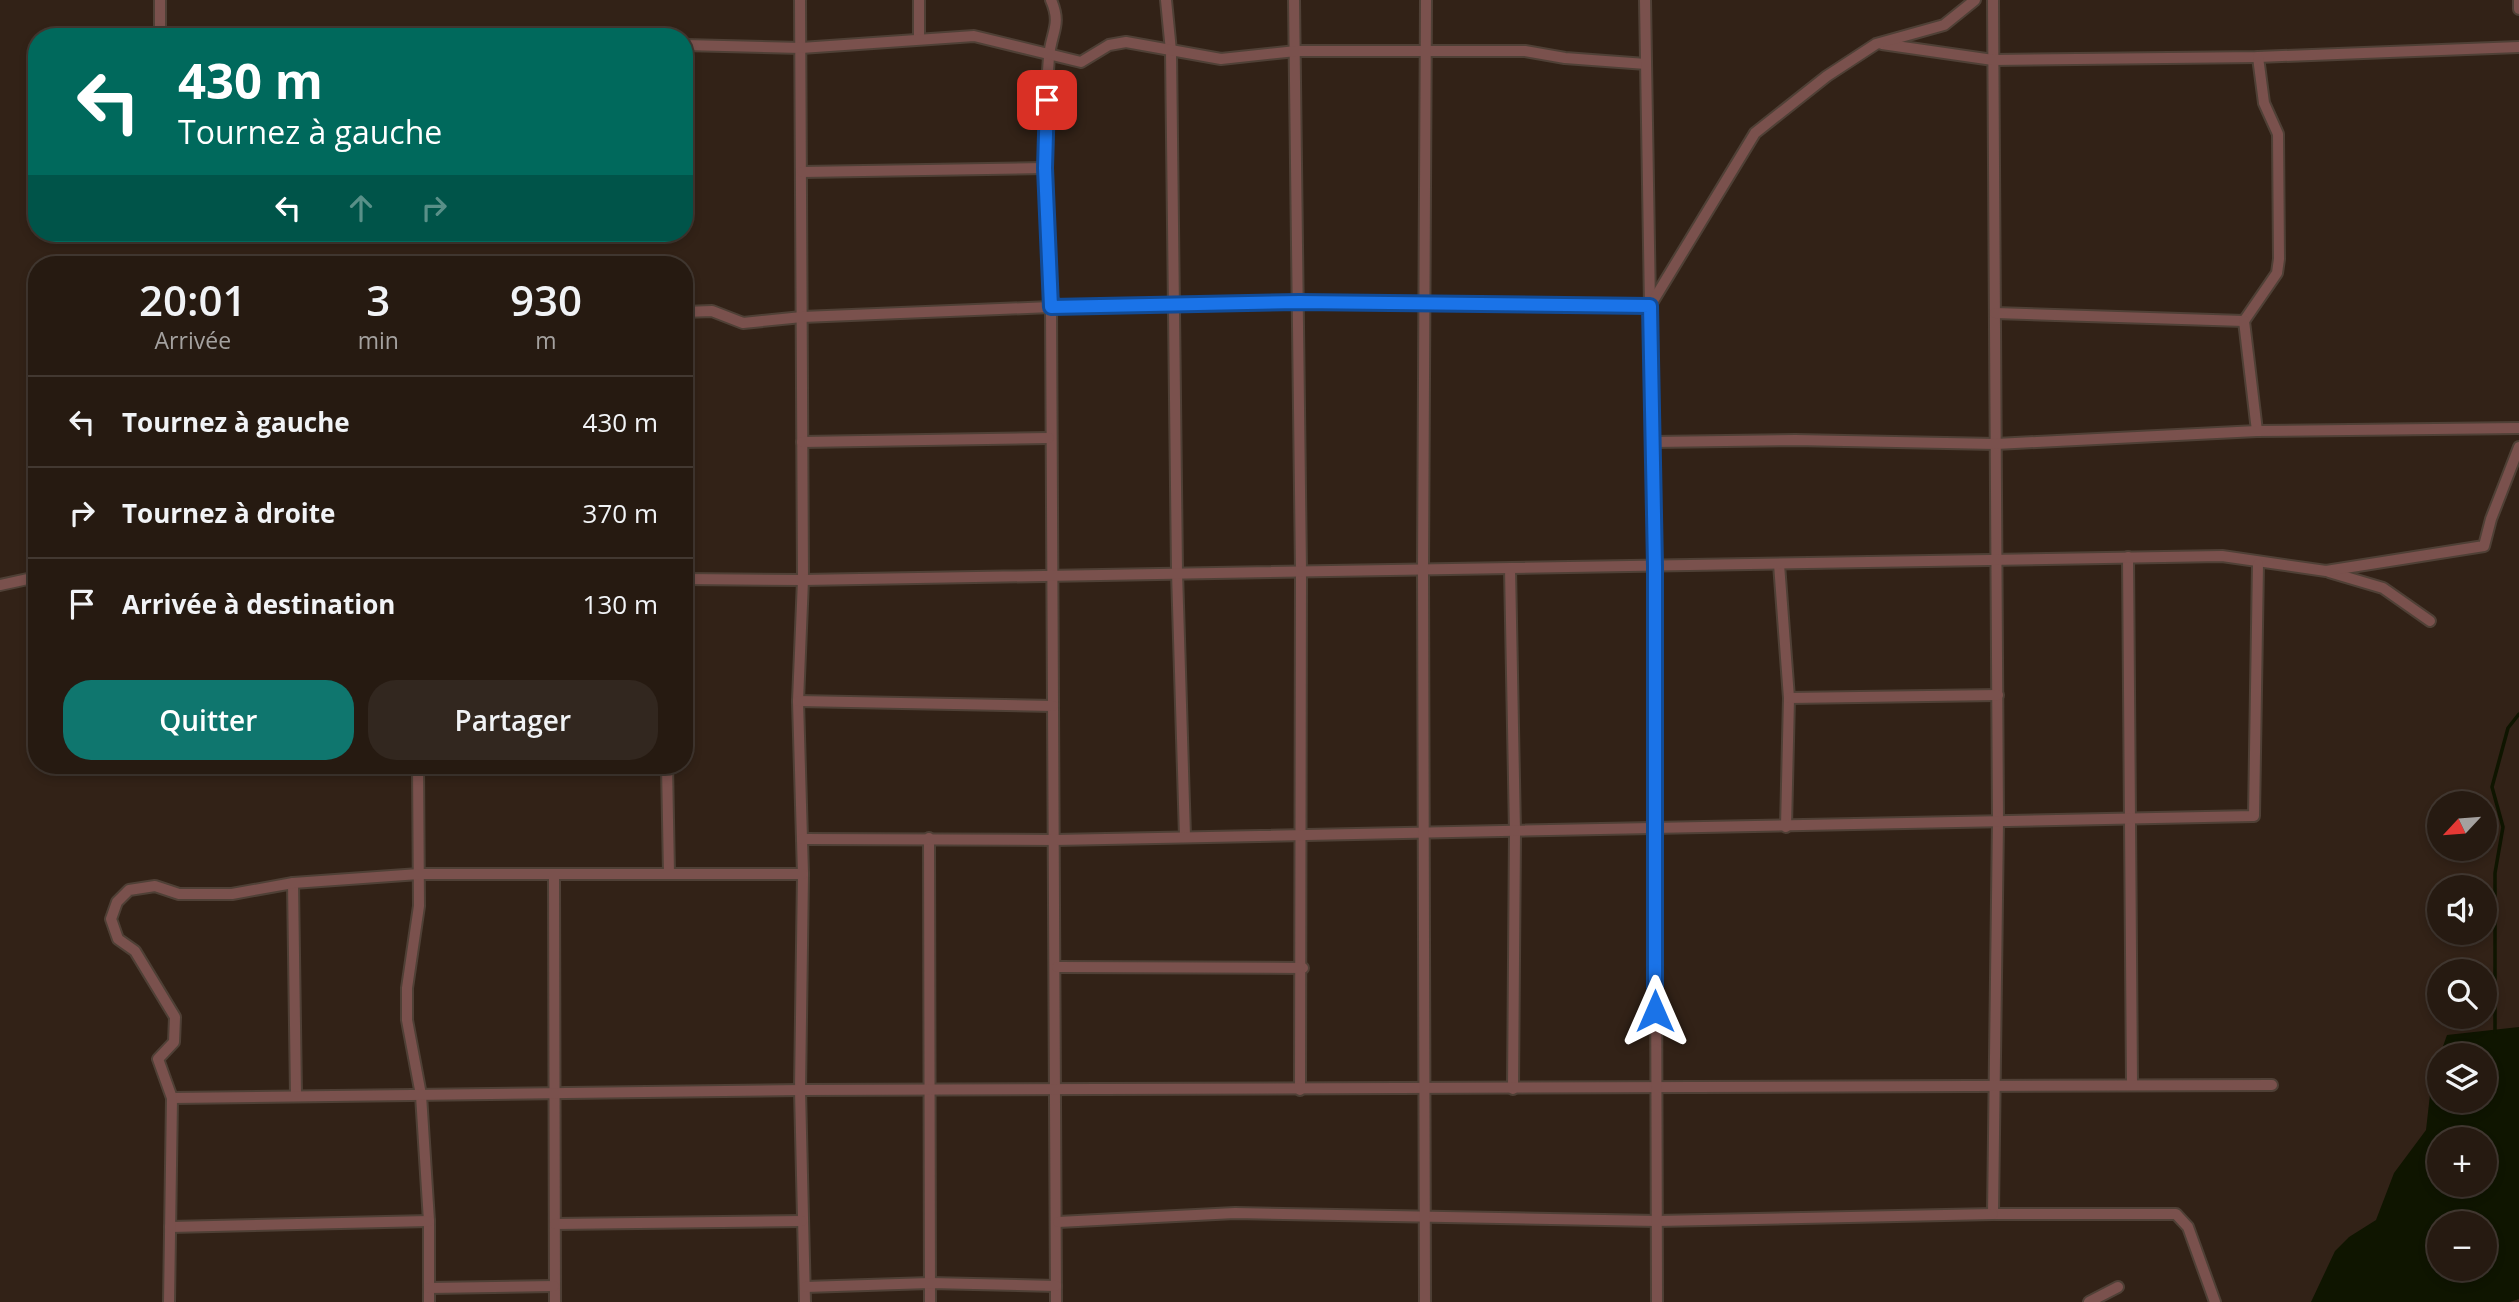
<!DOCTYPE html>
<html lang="fr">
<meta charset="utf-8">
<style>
:root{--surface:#261a11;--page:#32271f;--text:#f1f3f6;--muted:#a4a19f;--line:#423831;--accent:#0f766e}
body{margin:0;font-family:"Open Sans",sans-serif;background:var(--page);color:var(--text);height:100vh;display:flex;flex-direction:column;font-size:26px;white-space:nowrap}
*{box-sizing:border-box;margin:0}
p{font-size:23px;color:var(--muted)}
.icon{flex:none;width:38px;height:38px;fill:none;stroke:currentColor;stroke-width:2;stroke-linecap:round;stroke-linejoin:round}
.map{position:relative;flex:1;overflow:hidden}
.side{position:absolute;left:28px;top:256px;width:665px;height:518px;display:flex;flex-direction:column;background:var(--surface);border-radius:28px;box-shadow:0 4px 10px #0003,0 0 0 2px var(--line)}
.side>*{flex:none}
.banner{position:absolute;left:28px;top:28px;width:665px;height:214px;border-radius:28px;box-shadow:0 4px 10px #0003,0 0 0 2px var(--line);background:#00695c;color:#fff;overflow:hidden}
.needle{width:46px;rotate:244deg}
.buttons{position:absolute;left:2427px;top:791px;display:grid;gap:14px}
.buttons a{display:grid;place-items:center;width:70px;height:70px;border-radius:50%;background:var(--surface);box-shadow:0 4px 10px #0003,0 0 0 2px var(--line);font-size:35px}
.pin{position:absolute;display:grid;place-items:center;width:60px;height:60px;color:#fff;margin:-30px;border-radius:14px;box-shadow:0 4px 10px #0006}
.me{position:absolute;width:77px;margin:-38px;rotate:0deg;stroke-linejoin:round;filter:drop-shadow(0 0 5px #0008)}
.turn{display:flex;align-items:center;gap:24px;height:147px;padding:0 35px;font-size:32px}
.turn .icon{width:91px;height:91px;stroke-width:2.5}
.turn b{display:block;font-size:49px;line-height:60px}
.lanes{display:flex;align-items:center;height:66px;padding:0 35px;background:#0003;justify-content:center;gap:35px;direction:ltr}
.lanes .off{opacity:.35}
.eta{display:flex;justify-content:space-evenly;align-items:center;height:119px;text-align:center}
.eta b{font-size:42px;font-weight:600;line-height:49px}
.cta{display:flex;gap:14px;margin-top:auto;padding:14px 35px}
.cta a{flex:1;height:80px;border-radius:28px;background:var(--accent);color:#fff;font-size:28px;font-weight:600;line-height:80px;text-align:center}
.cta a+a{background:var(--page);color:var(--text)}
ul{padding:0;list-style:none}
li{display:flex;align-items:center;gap:21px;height:91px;padding:0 35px;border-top:2px solid var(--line)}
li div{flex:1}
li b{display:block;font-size:26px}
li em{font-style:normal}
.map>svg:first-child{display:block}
.water{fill:#0f1500;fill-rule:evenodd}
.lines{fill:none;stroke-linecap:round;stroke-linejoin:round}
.stream{stroke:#0f1500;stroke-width:3.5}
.minor-casing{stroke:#4f4036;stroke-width:14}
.minor{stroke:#7a514d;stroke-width:10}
.route-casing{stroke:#114b97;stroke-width:18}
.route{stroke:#1a73e8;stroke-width:12}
</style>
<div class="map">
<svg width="2519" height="1302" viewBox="0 0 2519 1302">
<rect width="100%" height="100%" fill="#322217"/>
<path class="water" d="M 2519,1027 L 2519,1299 L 2510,1302 L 2311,1302 L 2335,1251 L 2349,1237 L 2376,1220 L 2394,1173 L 2426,1130 L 2432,1077 L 2447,1035 ZM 2440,1055 L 2485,1055 L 2485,1101 L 2440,1101 ZM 2485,1139 L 2485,1185 L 2440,1185 L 2440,1139 ZM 2485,1223 L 2485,1269 L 2440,1269 L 2440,1223 Z"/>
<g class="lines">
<polyline class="stream" points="2495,1032 2495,873 2503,827 2492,787 2508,728 2519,714"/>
<defs>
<g id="minor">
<polyline points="800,0 803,580 798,701 803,874 800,1090 805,1302"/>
<polyline points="919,0 919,39"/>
<path d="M 1051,0 C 1062,25 1051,32 1049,57 C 1042,140 1047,223 1051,307 L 1056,1302"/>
<polyline points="1166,0 1171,51 1177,572 1185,837"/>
<polyline points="1294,0 1301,571 1300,1090"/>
<polyline points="1993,0 1998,821 1993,1214 2176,1214 2188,1227 2215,1302"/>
<polyline points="2519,0 2519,9"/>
<polyline points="160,37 160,0"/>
<polyline points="1882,44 1993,60 2258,57 2519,47"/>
<polyline points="684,45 801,48 974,36 1081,62 1109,45 1126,42 1221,59 1296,51 1525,51 1565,58 1646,64"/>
<polyline points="802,172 1045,168"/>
<polyline points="684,312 712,311 743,323 802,317 1051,307 1299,302 1650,306 1645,0"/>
<polyline points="1995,313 2244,321 2277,273 2279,259 2278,134 2264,103 2258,57"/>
<polyline points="2244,321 2257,431"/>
<polyline points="802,442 1049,438"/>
<polyline points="1653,442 1795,440 1996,444 2257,431 2519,428"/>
<polyline points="2128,557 2132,1085"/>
<polyline points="1779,564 1789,698 1786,827"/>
<polyline points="1510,568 1515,832 1513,1089"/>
<polyline points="2329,572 2383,588 2430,621"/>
<polyline points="684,579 803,580 2222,556 2326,571 2484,546 2491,519 2519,447"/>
<polyline points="0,585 37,577"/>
<polyline points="1789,698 1998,695"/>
<polyline points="798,701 1053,706"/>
<polyline points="418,765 419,906 407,988 407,1020 421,1095 429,1221 429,1302"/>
<polyline points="667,765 669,874"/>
<polyline points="929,838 930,1302"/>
<polyline points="802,839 1055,840 2254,816 2258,564"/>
<polyline points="554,874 555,1302"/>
<polyline points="293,883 296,1096"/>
<polyline points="1057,967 1303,968"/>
<polyline points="172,1098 800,1090 2272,1085"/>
<polyline points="1058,1222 1235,1213 1657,1221 1993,1214"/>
<polyline points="555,1224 802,1221"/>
<polyline points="170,1227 429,1221"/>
<polyline points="805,1287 930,1283 1056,1286"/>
<polyline points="429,1288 554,1286"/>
<polyline points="169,1302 172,1098 158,1059 174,1042 175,1017 135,951 118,939 111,919 117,902 129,890 155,886 179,894 232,894 293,883 419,874 803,874"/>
<polyline points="1425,1302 1423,569 1426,0"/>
<polyline points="1657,1302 1655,566 1650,306 1755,133 1827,76 1876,44 1944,25 1975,0"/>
<polyline points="2089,1302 2118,1287"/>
</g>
</defs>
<use href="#minor" class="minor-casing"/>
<use href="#minor" class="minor"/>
</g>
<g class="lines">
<defs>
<polyline id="route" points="1047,100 1045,168 1051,307 1299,302 1650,306 1655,566 1655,1011"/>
</defs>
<use href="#route" class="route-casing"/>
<use href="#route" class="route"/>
</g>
</svg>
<div class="buttons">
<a><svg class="needle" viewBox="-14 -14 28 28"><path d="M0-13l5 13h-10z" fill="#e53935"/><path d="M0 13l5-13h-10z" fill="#a4a19f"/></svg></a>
<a><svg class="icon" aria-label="sound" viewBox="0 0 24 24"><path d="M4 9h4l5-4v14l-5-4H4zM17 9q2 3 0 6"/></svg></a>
<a><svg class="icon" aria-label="search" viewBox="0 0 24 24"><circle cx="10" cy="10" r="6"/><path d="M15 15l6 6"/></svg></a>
<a><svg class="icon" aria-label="layers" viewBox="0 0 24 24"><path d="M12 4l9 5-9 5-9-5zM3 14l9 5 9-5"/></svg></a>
<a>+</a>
<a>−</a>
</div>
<div class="pin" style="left:1047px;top:100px;background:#d93025"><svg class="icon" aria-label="arrive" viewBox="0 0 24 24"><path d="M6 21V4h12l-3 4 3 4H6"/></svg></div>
<svg class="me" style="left:1655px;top:1011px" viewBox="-20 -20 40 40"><path d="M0-17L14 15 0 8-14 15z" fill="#1a73e8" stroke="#fff" stroke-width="4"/></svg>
<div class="banner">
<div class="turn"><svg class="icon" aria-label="left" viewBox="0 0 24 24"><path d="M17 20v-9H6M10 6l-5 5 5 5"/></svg><div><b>430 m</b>Tournez à gauche</div></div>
<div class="lanes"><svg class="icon" aria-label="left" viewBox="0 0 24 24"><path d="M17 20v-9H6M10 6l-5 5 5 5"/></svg><svg class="icon off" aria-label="ahead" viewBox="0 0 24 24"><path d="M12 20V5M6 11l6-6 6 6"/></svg><svg class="icon off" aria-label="right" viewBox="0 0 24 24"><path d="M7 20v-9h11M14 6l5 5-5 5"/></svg></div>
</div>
<section class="side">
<div class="eta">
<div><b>20:01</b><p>Arrivée</p></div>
<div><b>3</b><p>min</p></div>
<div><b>930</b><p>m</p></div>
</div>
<ul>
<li><svg class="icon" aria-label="left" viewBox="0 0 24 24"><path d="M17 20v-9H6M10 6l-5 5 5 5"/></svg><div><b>Tournez à gauche</b></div><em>430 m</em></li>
<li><svg class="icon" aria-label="right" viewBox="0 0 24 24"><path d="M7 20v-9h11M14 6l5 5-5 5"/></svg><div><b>Tournez à droite</b></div><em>370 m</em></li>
<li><svg class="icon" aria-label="arrive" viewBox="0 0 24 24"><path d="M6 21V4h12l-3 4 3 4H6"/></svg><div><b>Arrivée à destination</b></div><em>130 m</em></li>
</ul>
<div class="cta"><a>Quitter</a><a>Partager</a></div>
</section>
</div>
